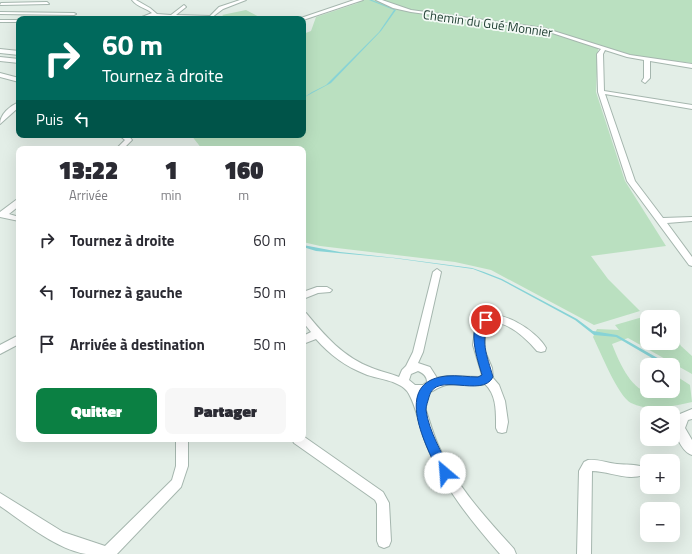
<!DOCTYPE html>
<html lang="fr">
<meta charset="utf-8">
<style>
:root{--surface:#fff;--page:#f7f7f7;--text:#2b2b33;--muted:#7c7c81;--accent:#0b8043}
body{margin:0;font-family:"Titillium Web",sans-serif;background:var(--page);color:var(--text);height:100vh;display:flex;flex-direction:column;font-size:15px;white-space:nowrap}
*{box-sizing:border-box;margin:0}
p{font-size:13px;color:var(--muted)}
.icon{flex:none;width:22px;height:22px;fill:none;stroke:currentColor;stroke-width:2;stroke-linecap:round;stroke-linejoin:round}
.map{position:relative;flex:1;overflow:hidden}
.side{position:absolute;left:16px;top:146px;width:290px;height:296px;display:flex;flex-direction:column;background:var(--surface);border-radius:8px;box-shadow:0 4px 16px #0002}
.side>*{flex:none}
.hud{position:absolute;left:16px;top:16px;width:290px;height:122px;border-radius:8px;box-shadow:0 4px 16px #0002;background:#00695c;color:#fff;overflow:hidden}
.fabs{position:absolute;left:640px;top:310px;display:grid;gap:8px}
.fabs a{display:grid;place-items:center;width:40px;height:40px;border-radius:8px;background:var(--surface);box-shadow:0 4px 16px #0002;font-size:20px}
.pin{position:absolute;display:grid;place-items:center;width:34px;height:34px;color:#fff;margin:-17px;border:2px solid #fff;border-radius:50%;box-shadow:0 1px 4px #0007}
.me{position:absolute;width:44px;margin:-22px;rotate:333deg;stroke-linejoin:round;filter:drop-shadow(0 0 3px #0008)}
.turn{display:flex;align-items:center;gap:14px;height:84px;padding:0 20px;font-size:18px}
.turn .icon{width:52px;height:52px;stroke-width:2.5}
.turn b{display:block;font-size:28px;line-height:34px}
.then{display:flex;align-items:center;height:38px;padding:0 20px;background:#0003;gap:8px;font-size:15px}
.eta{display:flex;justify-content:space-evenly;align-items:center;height:68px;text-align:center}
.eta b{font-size:24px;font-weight:800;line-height:28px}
.primary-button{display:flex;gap:8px;margin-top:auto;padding:8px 20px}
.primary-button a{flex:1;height:46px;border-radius:8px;background:var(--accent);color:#fff;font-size:16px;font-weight:800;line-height:46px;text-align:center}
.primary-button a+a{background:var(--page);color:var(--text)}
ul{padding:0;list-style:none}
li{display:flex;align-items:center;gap:12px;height:52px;padding:0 20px}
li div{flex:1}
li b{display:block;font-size:15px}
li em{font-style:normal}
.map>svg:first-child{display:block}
.green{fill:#bae0c0}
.water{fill:#87d3d6}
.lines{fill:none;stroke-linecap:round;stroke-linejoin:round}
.minor-casing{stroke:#a5b6ae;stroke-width:2}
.tertiary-casing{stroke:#a5b6ae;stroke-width:2}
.minor{fill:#fff;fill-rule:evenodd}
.tertiary{fill:#fff;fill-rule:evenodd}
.route{fill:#1a73e8;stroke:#114b97}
.labels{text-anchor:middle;stroke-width:3.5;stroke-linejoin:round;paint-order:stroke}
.far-street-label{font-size:13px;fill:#214034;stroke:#f4faf6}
</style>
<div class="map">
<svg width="692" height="554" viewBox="0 0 692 554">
<rect width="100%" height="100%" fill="#e3eee7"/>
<g class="green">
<polygon points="351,0 692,0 692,63 637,57 604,47 598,49 596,92 625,181 666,246 591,256 608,279 640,311 594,325 491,270 455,262 320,246 303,242 303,149 202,149 191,135 303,135 303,34 311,31 316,17 358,3"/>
<polygon points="246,10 263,19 217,19 225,17 222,15"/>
<path d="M 653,314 L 659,317 L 647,317 L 647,343 L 673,343 L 673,331 L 681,346 L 692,356 L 692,374 L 628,338 L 612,344 C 618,359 630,389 648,392 C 655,393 665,391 673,391 L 673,374 L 690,385 L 692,402 C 673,406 650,412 631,403 C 618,396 601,353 593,337 L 597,329 L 619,330 L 615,325 Z"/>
</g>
<g class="water">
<polygon points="369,0 372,0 396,10 381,31 331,83 303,98 312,92 326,85 379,32 394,10"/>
<polygon points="303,245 340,252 396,258 472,268 484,272 502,279 577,319 593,331 617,335 670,365 664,365 616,337 594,335 575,320 501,280 473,269 393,258 316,251 303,247"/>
</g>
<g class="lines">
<defs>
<g id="minor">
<path d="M 132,0 L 136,0 L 150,8 L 157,14 L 171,15 L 184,5 L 186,7 L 176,15 L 210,16 L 219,7 L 240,0 L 246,0 L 223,9 L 211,18 L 171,18 L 153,16 L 144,19 L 137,19 L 152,13 C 146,8 137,7 132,0 Z"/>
<polygon points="376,0 382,0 411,10 544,28 630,55 692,64 692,68 650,61 650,78 645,83 642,81 644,78 644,60 627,57 605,50 603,54 604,91 692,105 692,109 605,94 635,181 663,218 692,217 692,221 667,223 692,257 692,266 689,265 627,181 598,92 597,54 601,49 543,30 411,12 393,8"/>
<polygon points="47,2 49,4 0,5 1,3"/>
<polygon points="0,12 74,13 76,14 74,15 0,14"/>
<rect x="0" y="20" width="19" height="2"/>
<polygon points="0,49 19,51 19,55 0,53"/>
<polygon points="0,73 19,78 19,82 0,77"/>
<path d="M 19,102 L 19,107 L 0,124 C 0,114 10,106 19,102 Z"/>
<polygon points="119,135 128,135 132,140 123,149 116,149 125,140"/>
<polygon points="16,200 19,200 19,206 9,214 19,217 19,221 0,217 0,212"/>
<path d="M 437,269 L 441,272 L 423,352 L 418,363 L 430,367 L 437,378 L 447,376 L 480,377 L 482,375 L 473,345 L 475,329 L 479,320 C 496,304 537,331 546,348 L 545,351 L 541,352 L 537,351 C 526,338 509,322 491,322 L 486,325 L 484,349 L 492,368 L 493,378 L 499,385 L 505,401 L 508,422 L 506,432 L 502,433 L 498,432 L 496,428 C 496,413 497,395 485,384 L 481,385 C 470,385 457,383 446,385 C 436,387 430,395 420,395 C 428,412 431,431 440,449 C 457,487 486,518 514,549 L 516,554 L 500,554 C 472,522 446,490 429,451 C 421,435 417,405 407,391 C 398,380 377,379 365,374 C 345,366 330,355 316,339 L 303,344 L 303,336 L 311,332 L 303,322 L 303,311 L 306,313 C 325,336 343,357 372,368 C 381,372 390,373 399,377 L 402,370 L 406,366 L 413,352 L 433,272 ZM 418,371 C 423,373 427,376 427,382 L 423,385 L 415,385 L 409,380 L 411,374 Z"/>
<polygon points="317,287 327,287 332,290 330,292 318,293 303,299 303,292"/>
<polygon points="19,335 19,344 0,354 0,345"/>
<path d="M 692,409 L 692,419 L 688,420 L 685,428 L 692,440 L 692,455 C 682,452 677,437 673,428 L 680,414 Z"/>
<polygon points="303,436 383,492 389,503 391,541 389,546 384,548 379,546 377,541 377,504 375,500 294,443 292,439 303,439"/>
<path d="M 176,439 L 188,439 L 188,466 L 181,487 L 117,554 C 107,554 95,554 86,554 C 56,549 25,523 0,506 L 0,493 L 63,532 L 105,546 L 172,480 L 176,466 Z"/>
<path d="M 588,460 C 598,459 607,463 617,464 C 626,465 635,464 643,467 L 645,471 L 643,475 C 627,481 608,471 592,471 L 591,554 L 577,554 L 579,471 L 584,462 Z"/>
</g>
<g id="tertiary">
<polygon points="354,0 363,0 303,20 303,19 298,19"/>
<polygon points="0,57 19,59 19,63 0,61"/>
</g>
</defs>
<use href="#minor" class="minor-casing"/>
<use href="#tertiary" class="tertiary-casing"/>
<use href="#minor" class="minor"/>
<use href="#tertiary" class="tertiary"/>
</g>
<path class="route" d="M 486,316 L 489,317 L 491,320 C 479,340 487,355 493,377 C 482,399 435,370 429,397 C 428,401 426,406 426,410 C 429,432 442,452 451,473 L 449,477 L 445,479 L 441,477 C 427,448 390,381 447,376 C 457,375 468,377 478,377 L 482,375 C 478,361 464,323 486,316 Z"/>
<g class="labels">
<g class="far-street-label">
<text transform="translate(488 23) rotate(8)" y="5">Chemin du Gué Monnier</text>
</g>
</g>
</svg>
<div class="fabs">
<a><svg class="icon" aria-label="sound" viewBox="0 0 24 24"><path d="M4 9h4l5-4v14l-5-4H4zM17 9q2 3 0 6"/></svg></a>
<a><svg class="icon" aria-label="search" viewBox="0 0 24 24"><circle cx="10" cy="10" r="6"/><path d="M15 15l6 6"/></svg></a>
<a><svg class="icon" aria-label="layers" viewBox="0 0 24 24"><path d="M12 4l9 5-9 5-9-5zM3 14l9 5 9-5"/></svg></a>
<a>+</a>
<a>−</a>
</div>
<div class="pin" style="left:486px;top:320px;background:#d93025"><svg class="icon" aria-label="arrive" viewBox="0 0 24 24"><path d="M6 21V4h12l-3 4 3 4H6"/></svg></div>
<svg class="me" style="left:445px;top:473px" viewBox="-20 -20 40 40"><circle r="19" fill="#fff"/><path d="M0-13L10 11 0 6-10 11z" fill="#1a73e8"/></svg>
<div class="hud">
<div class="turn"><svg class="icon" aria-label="right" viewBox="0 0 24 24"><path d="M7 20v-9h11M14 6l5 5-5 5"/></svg><div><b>60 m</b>Tournez à droite</div></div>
<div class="then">Puis<svg class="icon" aria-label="left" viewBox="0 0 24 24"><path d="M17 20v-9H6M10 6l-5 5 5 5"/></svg></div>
</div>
<section class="side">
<div class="eta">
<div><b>13:22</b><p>Arrivée</p></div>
<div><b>1</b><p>min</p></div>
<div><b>160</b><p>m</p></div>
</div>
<ul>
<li><svg class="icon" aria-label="right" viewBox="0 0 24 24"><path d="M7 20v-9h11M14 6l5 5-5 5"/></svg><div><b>Tournez à droite</b></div><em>60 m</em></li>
<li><svg class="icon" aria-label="left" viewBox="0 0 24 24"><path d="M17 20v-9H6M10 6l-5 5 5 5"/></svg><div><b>Tournez à gauche</b></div><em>50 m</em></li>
<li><svg class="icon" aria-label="arrive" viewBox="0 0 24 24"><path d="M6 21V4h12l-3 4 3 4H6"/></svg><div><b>Arrivée à destination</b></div><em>50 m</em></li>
</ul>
<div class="primary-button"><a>Quitter</a><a>Partager</a></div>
</section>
</div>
